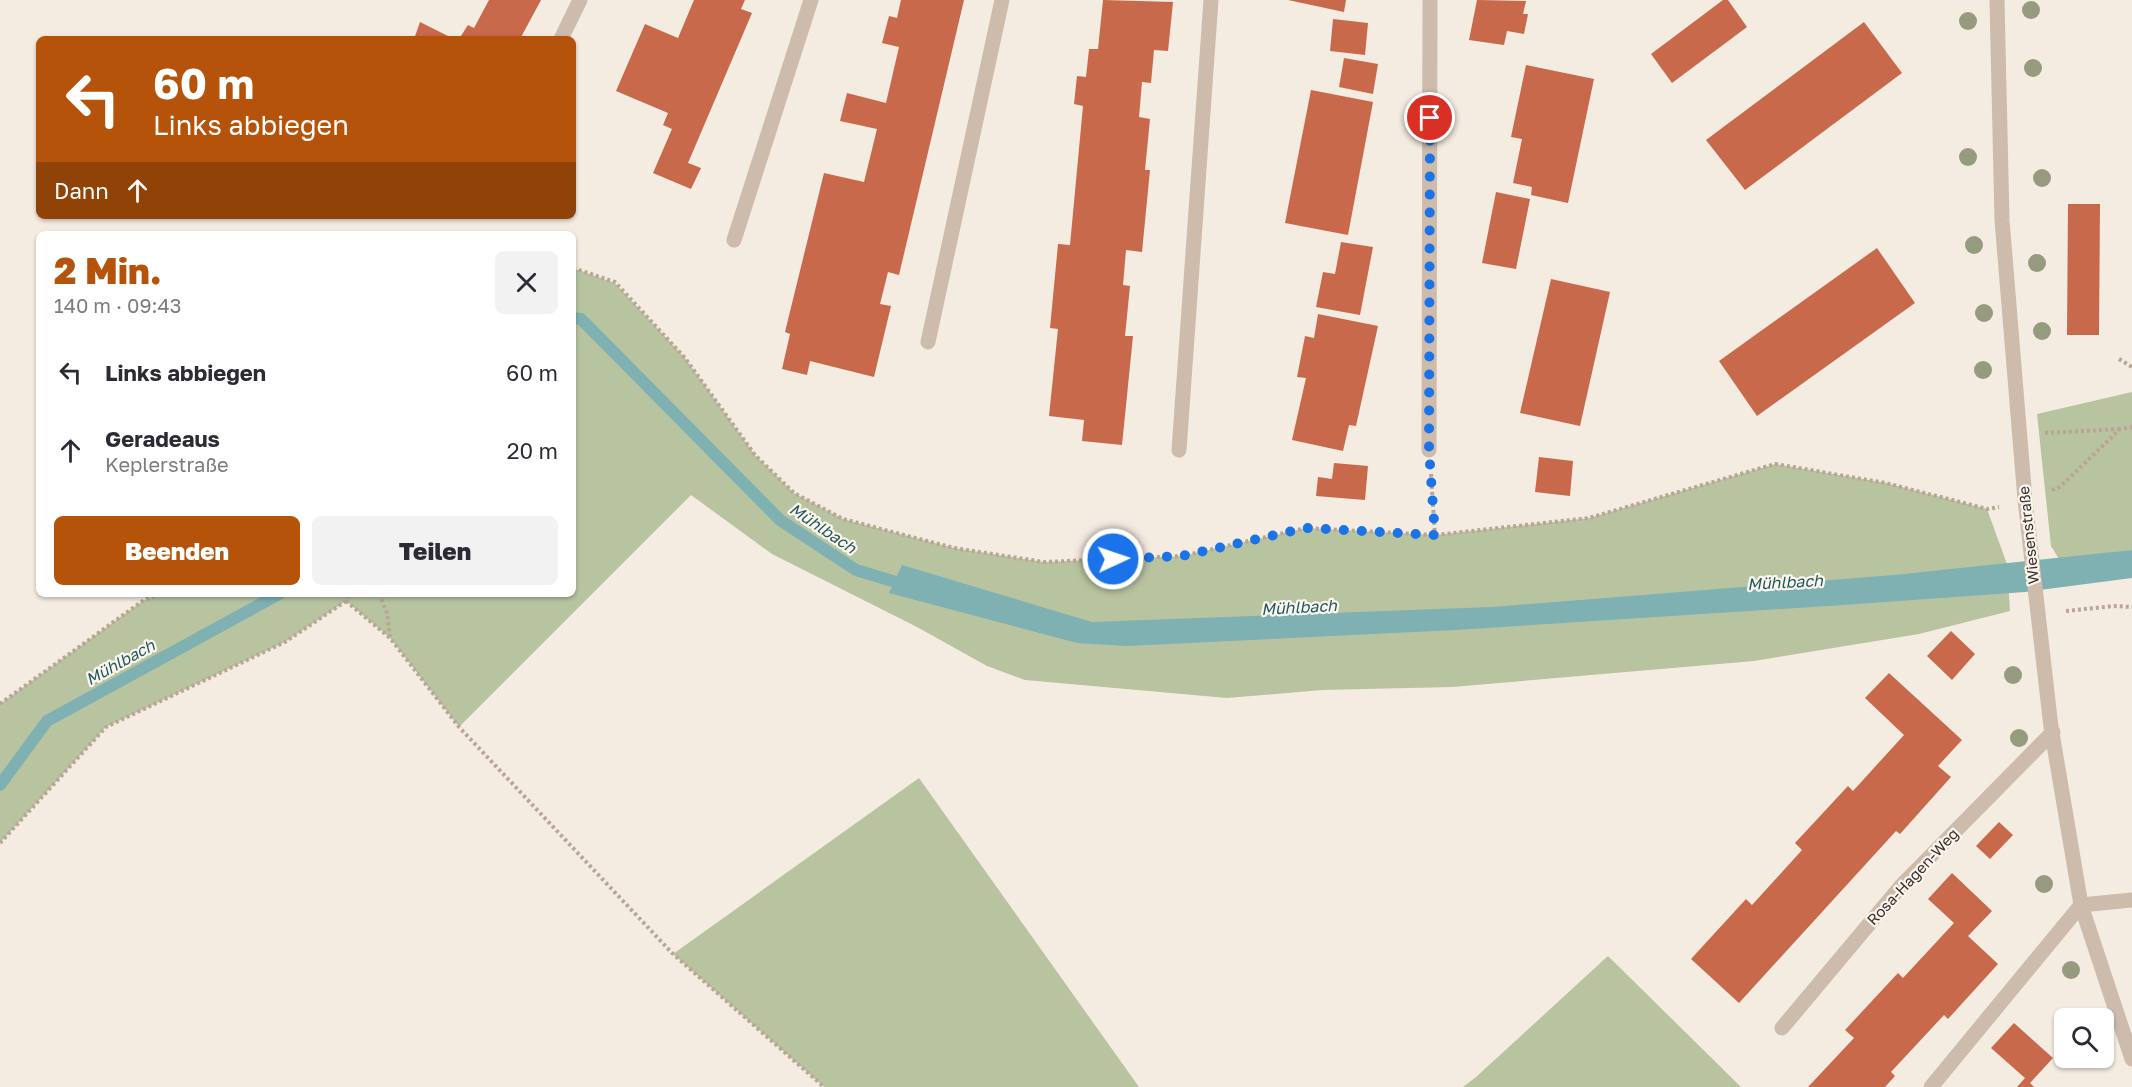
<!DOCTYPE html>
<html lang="de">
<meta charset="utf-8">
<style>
:root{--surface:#fff;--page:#f2f2f3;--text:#2b2b33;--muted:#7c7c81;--accent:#b45309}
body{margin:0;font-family:"Golos Text",sans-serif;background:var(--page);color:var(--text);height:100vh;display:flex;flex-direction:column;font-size:22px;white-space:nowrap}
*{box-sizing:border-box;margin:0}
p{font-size:20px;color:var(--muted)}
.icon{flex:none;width:33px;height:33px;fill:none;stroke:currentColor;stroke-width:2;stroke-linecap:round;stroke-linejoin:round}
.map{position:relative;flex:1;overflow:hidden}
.drawer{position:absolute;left:36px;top:231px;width:540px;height:366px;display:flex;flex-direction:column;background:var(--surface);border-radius:9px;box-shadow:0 2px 4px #0004}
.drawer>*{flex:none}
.banner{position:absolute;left:36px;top:36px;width:540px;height:183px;border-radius:9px;box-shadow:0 2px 4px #0004;background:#b45309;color:#fff;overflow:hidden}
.buttons{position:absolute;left:2054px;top:1008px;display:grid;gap:12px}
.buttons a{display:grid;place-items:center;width:60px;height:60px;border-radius:9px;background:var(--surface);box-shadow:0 2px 4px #0004;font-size:30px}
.pin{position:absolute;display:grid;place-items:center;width:51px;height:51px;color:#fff;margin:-26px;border:3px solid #fff;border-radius:50%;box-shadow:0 2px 6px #0007}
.me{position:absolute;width:66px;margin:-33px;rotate:87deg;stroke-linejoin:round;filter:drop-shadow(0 0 4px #0008)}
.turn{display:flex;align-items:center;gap:21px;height:126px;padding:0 18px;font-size:27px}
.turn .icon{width:78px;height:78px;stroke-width:2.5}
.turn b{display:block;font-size:42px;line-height:51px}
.then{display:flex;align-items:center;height:57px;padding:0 18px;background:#0003;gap:12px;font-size:22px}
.round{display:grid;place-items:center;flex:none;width:63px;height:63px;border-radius:9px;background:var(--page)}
.headline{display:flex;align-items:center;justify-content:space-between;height:102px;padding:0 18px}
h1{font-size:36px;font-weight:800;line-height:45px;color:var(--accent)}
.cta{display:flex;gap:12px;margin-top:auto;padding:12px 18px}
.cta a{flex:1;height:69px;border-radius:9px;background:var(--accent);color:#fff;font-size:24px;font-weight:800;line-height:69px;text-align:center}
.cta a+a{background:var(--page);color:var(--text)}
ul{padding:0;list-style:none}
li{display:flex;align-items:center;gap:18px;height:78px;padding:0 18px}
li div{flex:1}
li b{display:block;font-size:22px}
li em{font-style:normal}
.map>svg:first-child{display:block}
.green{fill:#b8c4a0}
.water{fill:#7fb0b2}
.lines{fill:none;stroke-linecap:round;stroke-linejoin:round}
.stream{stroke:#7fb0b2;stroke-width:12}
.building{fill:#c8694b}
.path{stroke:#b9a596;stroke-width:4;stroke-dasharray:3 3;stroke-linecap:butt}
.service{stroke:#cdbbac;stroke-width:15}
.pedestrian{stroke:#cdbbac;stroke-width:15}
.minor{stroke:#cdbbac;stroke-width:15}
.tree{fill:#969b7f}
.route{stroke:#1a73e8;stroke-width:10;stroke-dasharray:0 18}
.labels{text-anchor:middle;stroke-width:4.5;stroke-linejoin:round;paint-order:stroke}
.street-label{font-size:15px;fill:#3b302b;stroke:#fbf5ee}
.water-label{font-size:16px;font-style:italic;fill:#1f5a5e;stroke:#fbf5ee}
</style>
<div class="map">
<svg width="2132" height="1087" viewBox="0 0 2132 1087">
<rect width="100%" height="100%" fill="#f4ebe1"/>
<g class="green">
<polygon points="573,268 615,283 685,358 755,455 794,493 843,519 954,548 1044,562 1182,556 1306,528 1435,535 1589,518 1775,464 1886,483 1987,509 2007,564 2010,611 1919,634 1754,661 1452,687 1322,690 1227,698 1025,680 987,666 917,627 772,554 691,495 459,727 390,638 346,601 285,642 106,727 0,843 0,704 144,600 160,594 573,594"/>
<polygon points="2132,392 2132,550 2059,559 2051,546 2037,414"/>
<polygon points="919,778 1139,1087 824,1087 673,954"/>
<polygon points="1608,956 1741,1087 1463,1087 1476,1077"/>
</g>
<polygon class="water" points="2132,550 2132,578 2025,592 1843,605 1456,630 1127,646 1077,643 889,593 902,565 1092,622 1492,607 1894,575"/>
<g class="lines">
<g class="stream">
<polyline points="573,318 581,319 780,520 856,570 909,586"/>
<polyline points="0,785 47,721 279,594"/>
</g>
</g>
<g class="building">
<polygon points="489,0 541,0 520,39 459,39 468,25 474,28"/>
<polygon points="694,0 745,0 741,9 752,13 688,163 701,168 691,189 653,173 672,129 663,125 668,113 616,91 645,24 678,38"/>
<polygon points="901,0 964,0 899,275 888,272 880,304 891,306 874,377 810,361 807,375 782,369 790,334 785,332 824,173 864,182 877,129 840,121 847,93 886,103 899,47 882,43 889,16 897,18"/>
<polygon points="1103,0 1173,2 1168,51 1154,50 1151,83 1142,82 1139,117 1150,119 1145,170 1150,170 1142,252 1126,250 1123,285 1130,286 1125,336 1133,336 1122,445 1082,441 1084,420 1049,416 1058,329 1050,328 1058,244 1070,245 1083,106 1074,104 1077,76 1086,77 1089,49 1098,49"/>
<polygon points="1288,0 1346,0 1344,12"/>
<polygon points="1477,0 1526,1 1523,14 1528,14 1524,34 1507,31 1504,45 1469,40"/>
<polygon points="1723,0 1728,0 1747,27 1672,83 1651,54"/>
<polygon points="1333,19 1368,23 1365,55 1330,51"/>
<polygon points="420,22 454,39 414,39"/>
<polygon points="1864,22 1902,73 1745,190 1706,140"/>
<polygon points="1344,58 1378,64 1373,94 1339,87"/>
<polygon points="1526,65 1594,79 1568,203 1531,195 1532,187 1513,183 1522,139 1511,137"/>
<polygon points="1311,90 1373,102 1348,235 1285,223"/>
<polygon points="1496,192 1530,199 1516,269 1482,263"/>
<polygon points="2068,204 2100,204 2099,335 2067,335"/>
<polygon points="1341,242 1373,247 1360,315 1316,307 1323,272 1335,274"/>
<polygon points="1877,248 1915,303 1757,416 1719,361"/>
<polygon points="1551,279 1610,292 1580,426 1520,413"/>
<polygon points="1318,314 1378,326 1356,426 1349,425 1343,451 1292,440 1306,378 1297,377 1305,336 1314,338"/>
<polygon points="1539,457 1573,461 1570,496 1535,492"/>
<polygon points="1334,463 1368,466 1365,500 1316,496 1318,477 1332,479"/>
<polygon points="1951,631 1975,654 1952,680 1927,656"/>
<polygon points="1889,673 1962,740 1938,766 1951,777 1900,834 1896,831 1739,1003 1691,959 1746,899 1752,905 1802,850 1795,843 1848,786 1853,791 1904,735 1865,698"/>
<polygon points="1999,822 2013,835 1990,859 1976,846"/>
<polygon points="1952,873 1992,911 1968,936 1998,964 1948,1019 1944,1015 1891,1072 1895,1076 1885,1087 1808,1087 1854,1038 1845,1030 1898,973 1903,978 1954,923 1928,899"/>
<polygon points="2014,1023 2053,1058 2030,1083 2034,1087 2017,1087 2025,1078 1991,1048"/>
</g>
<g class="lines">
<g class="path">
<polyline points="573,268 615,282 685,358 755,455 794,493 843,519 954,548 1044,562 1182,556 1306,528 1435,535 1589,518 1775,464 1886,483 1987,509 1999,507"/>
<polyline points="2119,359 2132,367"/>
<polyline points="2045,433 2120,429"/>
<polyline points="1431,474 1435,535"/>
<polyline points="2052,490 2060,487 2120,429 2132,427"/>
<polyline points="379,594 387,613 390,637"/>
<polyline points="346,601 390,638 459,727 673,954 824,1087"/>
<polyline points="2066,611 2114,606 2132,607"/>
<polyline points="0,704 144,600 160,594"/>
<polyline points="0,843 106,727 285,642 346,601 349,594"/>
</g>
<g class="service">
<polyline points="561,39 580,0"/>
<polyline points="734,240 811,0"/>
<polyline points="928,342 1002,0"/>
<polyline points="1179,450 1211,0"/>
</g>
<g class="pedestrian">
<polyline points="1782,1028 1901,886 2053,732"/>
<polyline points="1931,1087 2081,905 2132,900"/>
</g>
<g class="minor">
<polyline points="1997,0 2002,220 2025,500 2051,727 2081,905 2132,1059"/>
<polyline points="1429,450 1430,0"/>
</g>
</g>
<g class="tree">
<circle cx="2031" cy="10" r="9"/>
<circle cx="1968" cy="21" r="9"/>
<circle cx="2033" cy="68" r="9"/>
<circle cx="1968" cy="157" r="9"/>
<circle cx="2042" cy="178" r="9"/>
<circle cx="1974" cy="245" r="9"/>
<circle cx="2037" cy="263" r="9"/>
<circle cx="1984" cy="313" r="9"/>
<circle cx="2042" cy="331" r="9"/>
<circle cx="1983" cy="370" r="9"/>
<circle cx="2013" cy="675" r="9"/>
<circle cx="2019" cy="738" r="9"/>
<circle cx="2044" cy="884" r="9"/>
<circle cx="2071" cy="970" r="9"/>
</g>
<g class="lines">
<polyline class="route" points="1113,559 1182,556 1306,528 1435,535 1429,450 1430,118"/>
</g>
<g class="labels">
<g class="street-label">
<text transform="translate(2029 535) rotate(-96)" y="5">Wiesenstraße</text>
<text transform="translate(1913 877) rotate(-47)" y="5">Rosa-Hagen-Weg</text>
</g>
<g class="water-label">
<text transform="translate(823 528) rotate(34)" y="6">Mühlbach</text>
<text transform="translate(1785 582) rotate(-3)" y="6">Mühlbach</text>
<text transform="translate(1299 607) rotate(-3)" y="6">Mühlbach</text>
<text transform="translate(120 662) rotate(-29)" y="6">Mühlbach</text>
</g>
</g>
</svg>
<div class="buttons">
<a><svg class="icon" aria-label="search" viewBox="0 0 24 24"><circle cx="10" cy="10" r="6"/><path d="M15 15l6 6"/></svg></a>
</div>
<div class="pin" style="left:1430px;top:118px;background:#d93025"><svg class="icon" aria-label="arrive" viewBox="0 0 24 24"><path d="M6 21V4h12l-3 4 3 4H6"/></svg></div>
<svg class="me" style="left:1113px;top:559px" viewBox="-20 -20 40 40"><circle r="17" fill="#1a73e8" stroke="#fff" stroke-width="3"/><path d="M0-11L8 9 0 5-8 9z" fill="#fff"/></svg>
<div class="banner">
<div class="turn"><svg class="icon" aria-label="left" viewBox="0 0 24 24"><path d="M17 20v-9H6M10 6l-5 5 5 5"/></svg><div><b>60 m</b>Links abbiegen</div></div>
<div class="then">Dann<svg class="icon" aria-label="ahead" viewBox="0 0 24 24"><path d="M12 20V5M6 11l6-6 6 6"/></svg></div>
</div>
<section class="drawer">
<div class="headline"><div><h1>2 Min.</h1><p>140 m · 09:43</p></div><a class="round"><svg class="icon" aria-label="close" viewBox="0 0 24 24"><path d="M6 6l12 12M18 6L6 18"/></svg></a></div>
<ul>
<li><svg class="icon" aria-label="left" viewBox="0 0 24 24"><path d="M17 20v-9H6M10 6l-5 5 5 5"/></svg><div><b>Links abbiegen</b></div><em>60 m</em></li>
<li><svg class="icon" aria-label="ahead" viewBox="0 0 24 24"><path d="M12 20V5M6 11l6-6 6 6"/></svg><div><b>Geradeaus</b><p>Keplerstraße</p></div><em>20 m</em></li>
</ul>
<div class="cta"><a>Beenden</a><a>Teilen</a></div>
</section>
</div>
